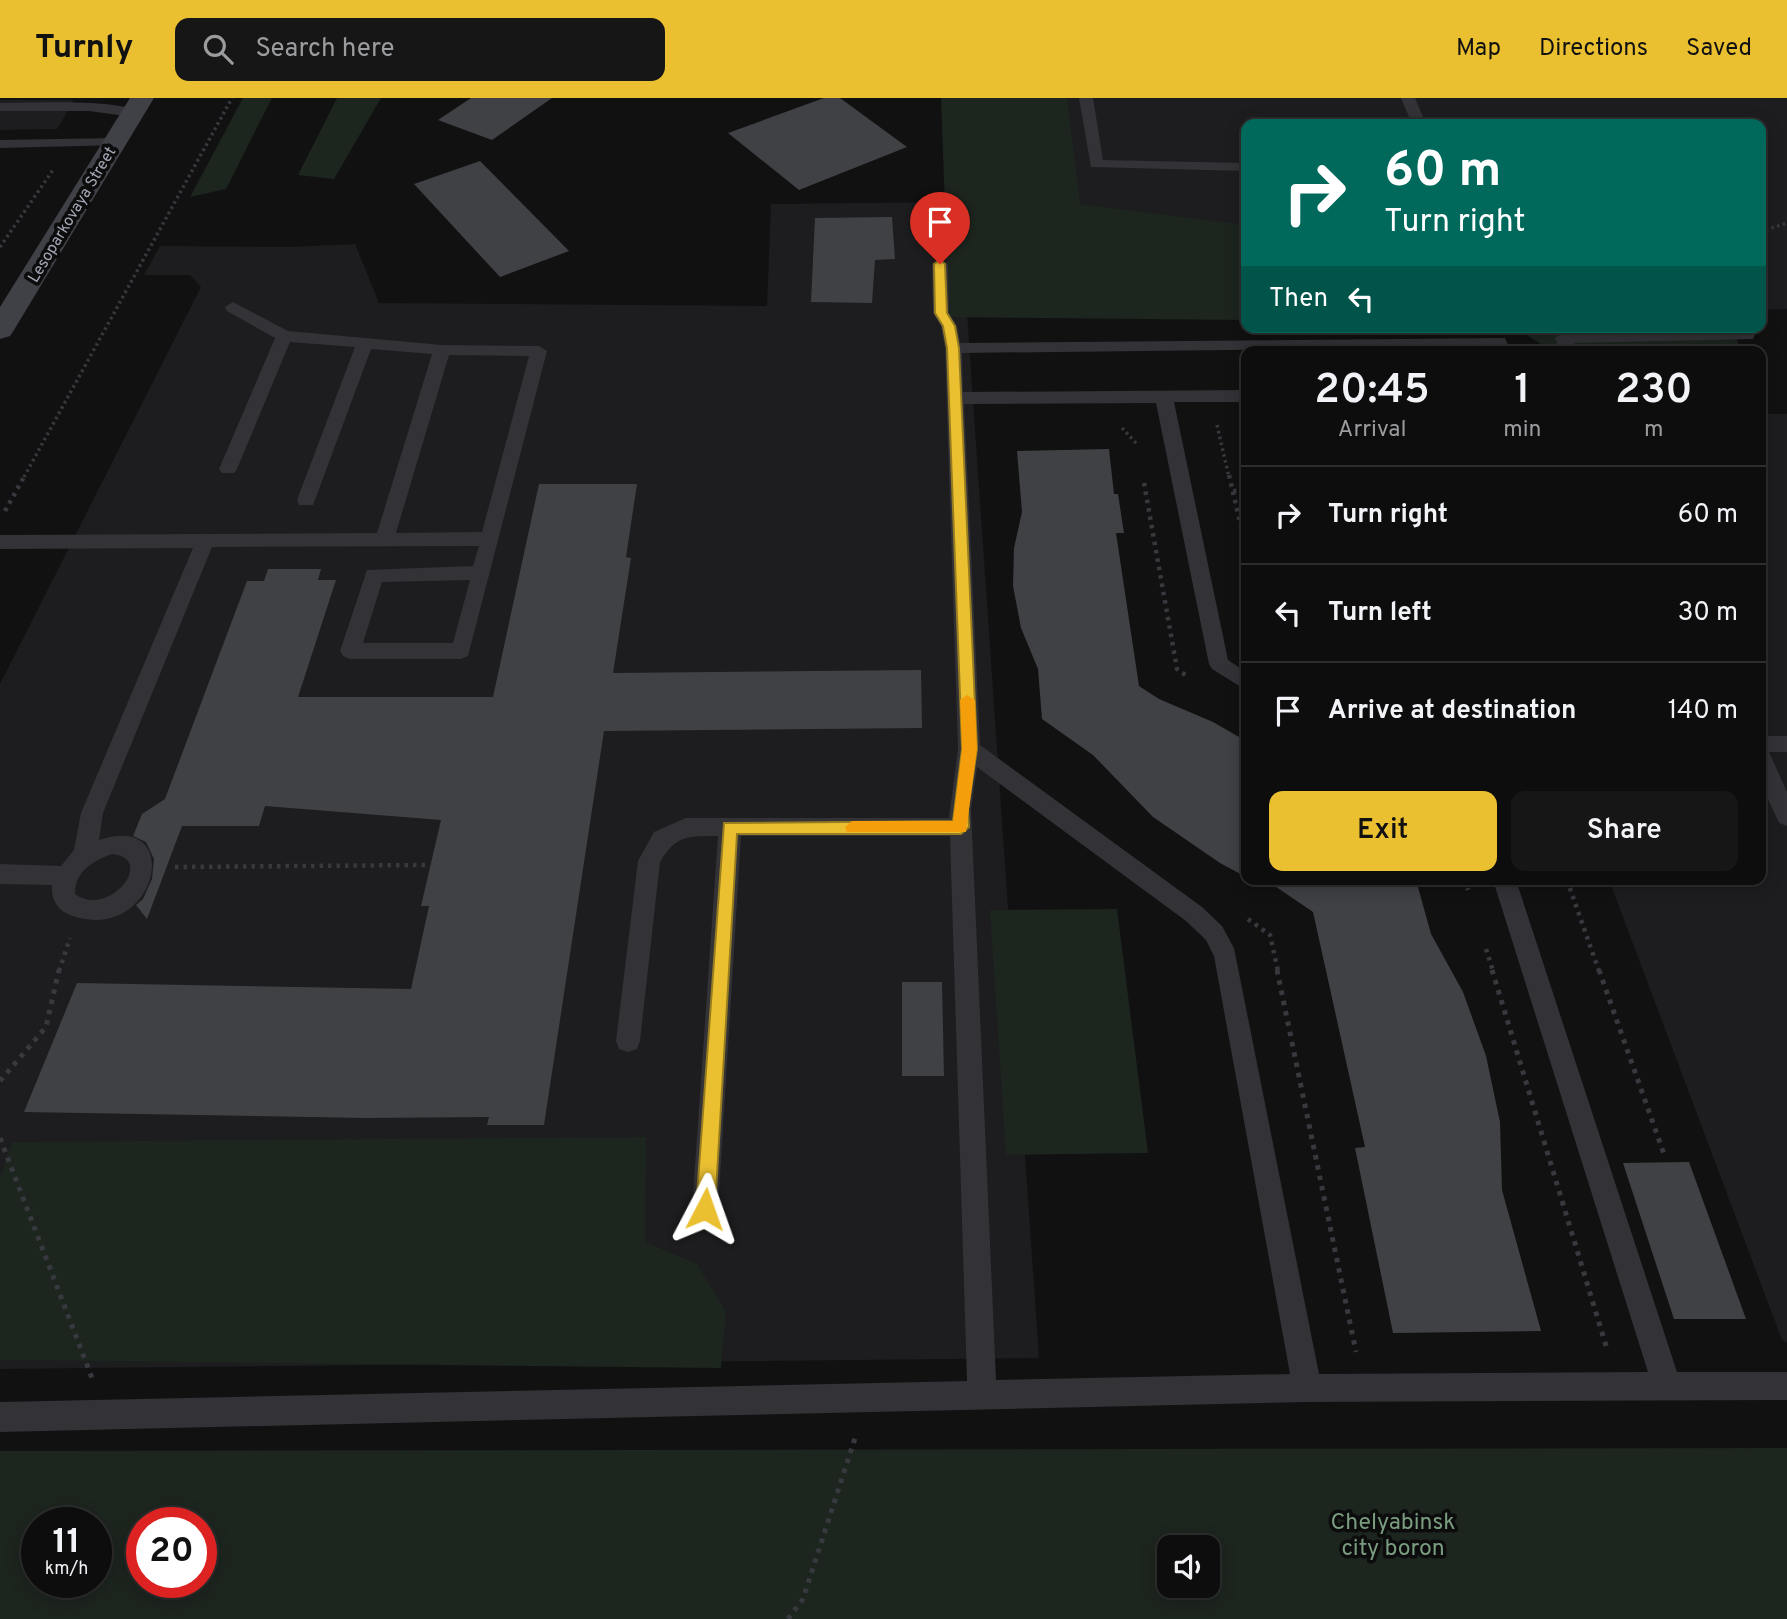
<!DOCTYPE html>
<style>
:root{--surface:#0d0d0e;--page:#161617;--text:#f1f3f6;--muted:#9a9c9e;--line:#2d2d2e;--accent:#eac031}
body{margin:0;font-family:Overpass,sans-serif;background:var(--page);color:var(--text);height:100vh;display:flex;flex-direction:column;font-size:26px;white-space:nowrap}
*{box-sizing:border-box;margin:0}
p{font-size:23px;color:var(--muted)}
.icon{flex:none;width:38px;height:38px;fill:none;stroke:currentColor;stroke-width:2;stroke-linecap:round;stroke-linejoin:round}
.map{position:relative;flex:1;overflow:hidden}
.sheet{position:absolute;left:1241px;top:248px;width:525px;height:539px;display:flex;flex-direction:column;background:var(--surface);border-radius:14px;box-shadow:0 4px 18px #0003,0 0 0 2px var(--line)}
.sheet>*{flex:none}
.guide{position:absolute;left:1241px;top:21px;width:525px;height:214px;border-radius:14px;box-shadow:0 4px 18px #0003,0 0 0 2px var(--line);background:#00695c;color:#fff;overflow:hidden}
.tools{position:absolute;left:1157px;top:1437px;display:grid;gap:14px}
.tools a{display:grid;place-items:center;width:63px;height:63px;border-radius:14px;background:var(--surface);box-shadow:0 4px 18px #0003,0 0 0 2px var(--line);font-size:35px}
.speed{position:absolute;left:21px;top:1409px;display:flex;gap:14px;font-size:35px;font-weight:700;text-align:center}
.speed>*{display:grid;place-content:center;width:91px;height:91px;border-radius:50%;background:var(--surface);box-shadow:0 4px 18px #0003,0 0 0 2px var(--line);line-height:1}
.speed small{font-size:18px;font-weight:400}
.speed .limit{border:10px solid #d22;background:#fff;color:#111}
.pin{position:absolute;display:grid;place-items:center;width:60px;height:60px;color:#fff;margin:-72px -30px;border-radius:50% 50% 50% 0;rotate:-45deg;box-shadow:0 0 7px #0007}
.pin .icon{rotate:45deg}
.me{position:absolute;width:77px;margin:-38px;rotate:4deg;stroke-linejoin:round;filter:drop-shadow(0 0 5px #0008)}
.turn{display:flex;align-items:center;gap:24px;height:147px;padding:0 28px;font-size:32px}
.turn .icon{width:91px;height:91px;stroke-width:2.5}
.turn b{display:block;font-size:49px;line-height:60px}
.then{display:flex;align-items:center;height:66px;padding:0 28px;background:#0003;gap:14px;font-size:26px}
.eta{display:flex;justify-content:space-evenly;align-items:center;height:119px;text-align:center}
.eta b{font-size:42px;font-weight:600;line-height:49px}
.cta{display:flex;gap:14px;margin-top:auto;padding:14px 28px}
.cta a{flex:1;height:80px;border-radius:14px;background:var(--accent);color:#111;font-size:28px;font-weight:600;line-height:80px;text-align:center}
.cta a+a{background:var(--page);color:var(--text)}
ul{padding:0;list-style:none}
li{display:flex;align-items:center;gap:21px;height:98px;padding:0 28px;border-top:2px solid var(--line)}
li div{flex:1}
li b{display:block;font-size:26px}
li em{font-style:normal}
header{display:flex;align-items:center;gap:42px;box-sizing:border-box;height:98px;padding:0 35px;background:var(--accent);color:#111}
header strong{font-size:33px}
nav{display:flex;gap:38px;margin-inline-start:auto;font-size:24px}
.search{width:490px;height:63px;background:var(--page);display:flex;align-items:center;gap:18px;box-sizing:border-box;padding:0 24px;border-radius:14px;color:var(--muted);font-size:26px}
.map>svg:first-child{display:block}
.built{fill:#1d1d1f}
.green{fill:#1d251f;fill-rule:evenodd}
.building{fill:#404145}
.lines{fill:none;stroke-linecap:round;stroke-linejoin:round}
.path-far2{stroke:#38393e;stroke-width:3.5;stroke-dasharray:2.5 3.5;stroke-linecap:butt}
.path-far1{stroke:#38393e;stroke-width:4.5;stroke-dasharray:3.5 5;stroke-linecap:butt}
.path{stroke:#38393e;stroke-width:5;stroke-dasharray:4.5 6;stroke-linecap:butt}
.lane{fill:#323237;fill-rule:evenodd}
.secondary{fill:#404147;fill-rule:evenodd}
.route{fill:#eac031;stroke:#987d20;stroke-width:2}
.slow{fill:#f59e0b}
.labels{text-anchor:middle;stroke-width:7;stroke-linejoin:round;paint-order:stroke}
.far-street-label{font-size:16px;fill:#a3a6b3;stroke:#0c0c0d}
.near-park-label{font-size:23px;fill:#7a9d80;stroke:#0c0c0d}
</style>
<header>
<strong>Turnly</strong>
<div class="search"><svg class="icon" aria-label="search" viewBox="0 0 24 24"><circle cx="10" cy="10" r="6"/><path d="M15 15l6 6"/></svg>Search here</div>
<nav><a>Map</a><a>Directions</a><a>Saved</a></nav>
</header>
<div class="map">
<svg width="1787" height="1521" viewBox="0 0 1787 1521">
<rect width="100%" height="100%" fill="#111112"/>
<g class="built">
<polygon points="958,0 1787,0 1787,211 1761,212 1760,26 1246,26 1246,214 967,215 1039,1260 0,1271 0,586 201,189 190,177 144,177 160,148 292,149 355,146 379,205 767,208 771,106 963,104"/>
<polygon points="0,2 74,2 57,31 0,32"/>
<polygon points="1761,316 1787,316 1787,1244 1782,1242 1609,782 1760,782"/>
</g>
<g class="green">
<polygon points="243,0 272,0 226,91 190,99"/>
<polygon points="337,0 381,0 334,81 298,77"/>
<polygon points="941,0 1067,0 1080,106 1246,127 1246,222 949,219"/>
<polygon points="1515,229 1733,229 1741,254 1553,254"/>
<polygon points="1117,811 1148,1055 1006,1057 990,812"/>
<polygon points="646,1039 645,1144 697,1166 726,1214 721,1270 0,1262 0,1079 12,1044"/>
<path d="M 1787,1350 L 1787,1521 L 0,1521 L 0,1353 ZM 37,1424 L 96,1424 L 96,1484 L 37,1484 ZM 201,1424 L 201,1484 L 142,1484 L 142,1424 ZM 1208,1449 L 1208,1488 L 1169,1488 L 1169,1449 Z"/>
</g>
<g class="building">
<polygon points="471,0 552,0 492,42 438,22"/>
<polygon points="824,0 840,0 907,49 799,92 728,35"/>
<polygon points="480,63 569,153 500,179 414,86"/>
<polygon points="892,119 895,161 875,162 872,205 811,204 815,120"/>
<polygon points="1109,351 1114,396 1118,396 1124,435 1116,435 1139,588 1159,601 1213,624 1246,643 1246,779 1220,765 1153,719 1093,657 1042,621 1038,571 1021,530 1013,488 1014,450 1022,414 1017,353"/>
<polygon points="539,386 637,386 626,459 631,460 613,575 921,572 922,630 604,633 544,1027 487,1027 489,1019 365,1020 24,1014 77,885 411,891 429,808 421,808 441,722 265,708 259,728 182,728 147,821 136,807 143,801 152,781 154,761 146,744 133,738 142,716 165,701 247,483 264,483 268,471 321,471 318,482 336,482 298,599 493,599"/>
<polygon points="1266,782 1416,782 1431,836 1463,894 1486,958 1500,1024 1502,1092 1541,1233 1393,1235 1355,1050 1365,1049 1313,814"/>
<polygon points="902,884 942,884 944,978 902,978"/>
<polygon points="1689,1064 1746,1221 1674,1221 1623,1065"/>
</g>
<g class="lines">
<g class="path-far2">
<polyline points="1760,134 1787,125"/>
<polyline points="0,149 53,72"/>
<polyline points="1217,327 1229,379"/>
<polyline points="1122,330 1137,346"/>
<polyline points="24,379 232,0"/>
</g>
<g class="path-far1">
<polyline points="1229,377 1246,450"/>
<polyline points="1144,385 1177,571 1187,578"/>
<polyline points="1233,393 1246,393"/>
<polyline points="5,413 25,377"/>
<polyline points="175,769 425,767"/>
<polyline points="1465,782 1468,792"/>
<polyline points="1567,782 1599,873"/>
<polyline points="1248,821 1270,837 1278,873"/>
<polyline points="1486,851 1493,873"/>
<polyline points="59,873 70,840"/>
</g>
<g class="path">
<polyline points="1277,872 1356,1254"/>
<polyline points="1492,872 1607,1251"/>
<polyline points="1599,872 1665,1059"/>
<polyline points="0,983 46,929 59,872"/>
<polyline points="0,1040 92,1280"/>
<polyline points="788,1521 803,1501 856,1337"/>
</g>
<g class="lane">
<polygon points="1079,0 1093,0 1103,62 1246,65 1246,73 1091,69"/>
<polygon points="1401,0 1415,0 1426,26 1412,26"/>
<path d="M 0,5 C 26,5 123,0 140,15 L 133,19 L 89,13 L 0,13 Z"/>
<polygon points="115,40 120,41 122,44 120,47 0,50 0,42"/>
<path d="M 940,161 L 948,166 L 949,215 L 957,228 L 960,245 L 1505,240 L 1511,254 L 1494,254 L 1493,249 L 962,255 L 963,294 L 1246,292 L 1246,304 L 1174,304 L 1228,562 L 1246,574 L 1246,592 L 1212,571 L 1209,566 L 1156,305 L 964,306 L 980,647 L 1202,809 L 1222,828 L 1234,850 L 1319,1276 L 1648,1274 L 1493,782 L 1516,782 L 1677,1274 L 1787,1274 L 1787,1302 L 1307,1304 L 0,1334 L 0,1304 L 967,1283 L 950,738 L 741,738 L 718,1111 L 714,1120 L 705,1124 L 696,1120 L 692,1111 L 718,738 C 688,738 676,737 660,764 L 640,943 L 637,951 L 628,954 L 619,951 L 616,943 L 638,763 L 654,734 L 686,720 L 949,720 L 958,651 L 945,250 L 941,228 L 933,215 L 932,166 ZM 977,669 L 1186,823 L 1206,842 L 1214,858 L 1290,1276 L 996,1282 L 971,711 Z"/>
<path d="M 233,204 L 288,233 L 442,247 L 539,248 L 547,253 L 468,558 L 461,561 L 350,561 L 343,558 L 340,553 L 367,472 L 473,468 L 479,448 L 212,449 L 103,715 L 99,742 C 187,712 157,849 70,817 C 57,812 51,801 52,787 L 0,786 L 0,766 L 61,768 L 74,752 L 81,715 L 193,450 L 0,451 L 0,437 L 377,435 L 432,256 L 371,251 L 315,402 L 313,407 L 299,407 L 297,402 L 355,249 L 290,244 L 237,371 L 234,375 L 222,375 L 219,371 L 275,240 L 227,213 L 225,209 ZM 449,257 L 529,258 L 482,434 L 396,435 ZM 470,482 L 453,545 L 363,545 L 382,484 ZM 112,756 C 157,760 109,821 75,796 C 75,773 93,763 112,756 Z"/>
<polygon points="1747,232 1755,237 1753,241 1574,245 1578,254 1561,254 1555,240 1563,235"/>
<polygon points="1760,638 1787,638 1787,654 1769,654 1787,694 1787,728 1779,725 1760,684"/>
</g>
<polygon class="secondary" points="130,0 154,0 14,232 10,238 0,241 0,209"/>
</g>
<polygon class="route" points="940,162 945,166 947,215 955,228 959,250 977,651 968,711 969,729 961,736 737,736 715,1111 712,1118 705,1121 699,1118 696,1111 724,725 953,723 962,651 947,250 943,228 935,215 934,166"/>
<polygon class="slow" points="967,597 975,602 977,651 966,734 847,734 845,729 852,723 953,723 962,651 960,602"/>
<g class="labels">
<g class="far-street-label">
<text transform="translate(71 116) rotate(-59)" y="6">Lesoparkovaya Street</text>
</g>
<g class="near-park-label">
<text x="1393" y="1431">Chelyabinsk<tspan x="1393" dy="26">city boron</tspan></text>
</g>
</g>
</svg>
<div class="tools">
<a><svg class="icon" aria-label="sound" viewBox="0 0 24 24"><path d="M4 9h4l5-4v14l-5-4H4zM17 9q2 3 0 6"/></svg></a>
</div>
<div class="speed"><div>11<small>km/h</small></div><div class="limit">20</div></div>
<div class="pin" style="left:940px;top:166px;background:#d93025"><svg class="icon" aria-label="arrive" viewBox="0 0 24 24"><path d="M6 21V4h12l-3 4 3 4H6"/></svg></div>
<svg class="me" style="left:705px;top:1111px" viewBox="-20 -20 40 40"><path d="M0-17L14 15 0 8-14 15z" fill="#eac031" stroke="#fff" stroke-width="4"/></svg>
<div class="guide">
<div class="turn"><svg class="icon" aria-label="right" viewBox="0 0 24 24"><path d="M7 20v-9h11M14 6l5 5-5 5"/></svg><div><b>60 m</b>Turn right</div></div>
<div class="then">Then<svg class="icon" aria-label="left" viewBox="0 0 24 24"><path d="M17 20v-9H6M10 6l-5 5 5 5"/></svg></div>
</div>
<section class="sheet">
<div class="eta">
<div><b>20:45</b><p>Arrival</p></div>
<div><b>1</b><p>min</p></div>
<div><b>230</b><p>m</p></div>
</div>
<ul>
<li><svg class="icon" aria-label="right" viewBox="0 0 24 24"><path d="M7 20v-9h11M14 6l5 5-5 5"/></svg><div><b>Turn right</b></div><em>60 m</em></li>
<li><svg class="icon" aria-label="left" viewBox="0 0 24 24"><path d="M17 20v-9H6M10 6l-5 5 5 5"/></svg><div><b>Turn left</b></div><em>30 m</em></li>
<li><svg class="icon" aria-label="arrive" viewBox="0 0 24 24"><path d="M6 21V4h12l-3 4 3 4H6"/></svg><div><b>Arrive at destination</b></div><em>140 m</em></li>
</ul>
<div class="cta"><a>Exit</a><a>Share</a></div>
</section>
</div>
